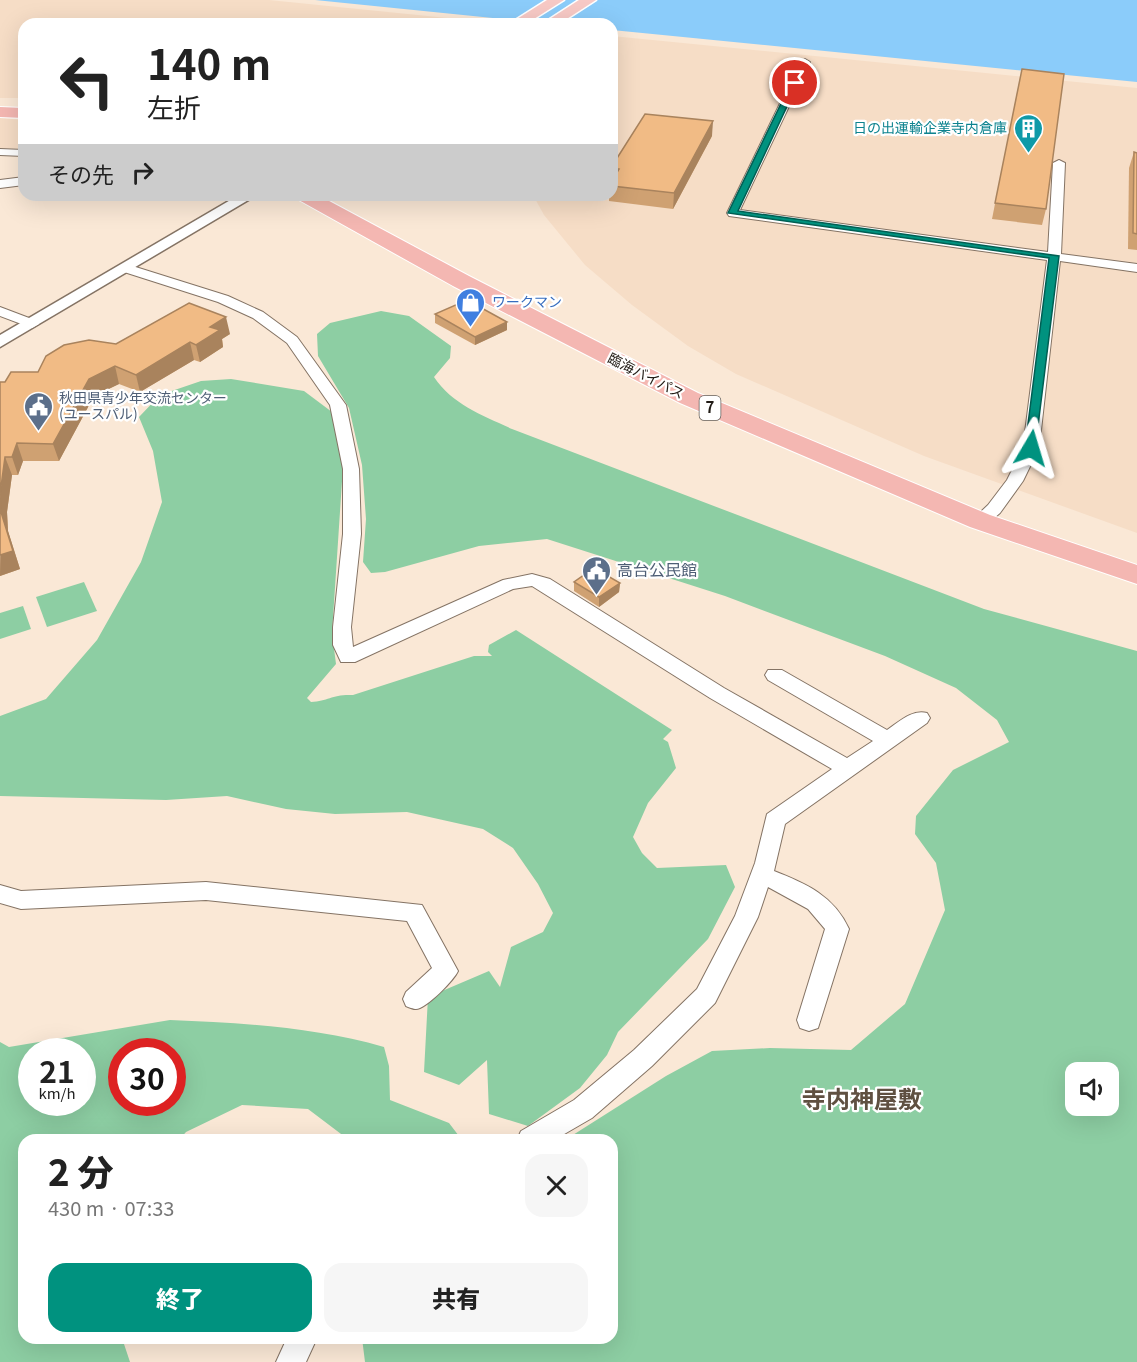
<!DOCTYPE html>
<html lang="ja">
<meta charset="utf-8">
<style>
:root{--surface:#fff;--page:#f6f6f6;--text:#222;--muted:#767676;--accent:#00927f}
body{margin:0;font-family:Georgia,"Noto Sans JP",serif;background:var(--page);color:var(--text);height:100vh;display:flex;flex-direction:column;font-size:22px;white-space:nowrap}
*{box-sizing:border-box;margin:0}
p{font-size:20px;color:var(--muted)}
.icon{flex:none;width:33px;height:33px;fill:none;stroke:currentColor;stroke-width:2;stroke-linecap:round;stroke-linejoin:round}
.map{position:relative;flex:1;overflow:hidden}
.panel{position:absolute;left:18px;top:1134px;width:600px;height:210px;display:flex;flex-direction:column;background:var(--surface);border-radius:18px;box-shadow:0 6px 24px #0002}
.panel>*{flex:none}
.top-card{position:absolute;left:18px;top:18px;width:600px;height:183px;border-radius:18px;box-shadow:0 6px 24px #0002;background:#fff;color:var(--text);overflow:hidden}
.fabs{position:absolute;left:1065px;top:1062px;display:grid;gap:12px}
.fabs a{display:grid;place-items:center;width:54px;height:54px;border-radius:12px;background:var(--surface);box-shadow:0 6px 24px #0002;font-size:30px}
.speed{position:absolute;left:18px;top:1038px;display:flex;gap:12px;font-size:30px;font-weight:700;text-align:center}
.speed>*{display:grid;place-content:center;width:78px;height:78px;border-radius:50%;background:var(--surface);box-shadow:0 6px 24px #0002;line-height:1}
.speed small{font-size:15px;font-weight:400}
.speed .limit{border:9px solid #d22;background:#fff;color:#111}
.pin{position:absolute;display:grid;place-items:center;width:51px;height:51px;color:#fff;margin:-26px;border:3px solid #fff;border-radius:50%;box-shadow:0 2px 6px #0007}
.me{position:absolute;width:66px;margin:-33px;rotate:7deg;stroke-linejoin:round;filter:drop-shadow(0 0 4px #0008)}
.turn{display:flex;align-items:center;gap:21px;height:126px;padding:0 30px;font-size:27px}
.turn .icon{width:78px;height:78px;stroke-width:2.5}
.turn b{display:block;font-size:42px;line-height:51px}
.then{display:flex;align-items:center;height:57px;padding:0 30px;background:#0003;gap:12px;font-size:22px}
.round{display:grid;place-items:center;flex:none;width:63px;height:63px;border-radius:18px;background:var(--page)}
.head{display:flex;align-items:center;justify-content:space-between;height:102px;padding:0 30px}
h1{font-size:36px;font-weight:800;line-height:45px}
.button{display:flex;gap:12px;margin-top:auto;padding:12px 30px}
.button a{flex:1;height:69px;border-radius:18px;background:var(--accent);color:#fff;font-size:24px;font-weight:800;line-height:69px;text-align:center}
.button a+a{background:var(--page);color:var(--text)}
.map>svg:first-child{display:block}
.built{fill:#f6ddc6}
.green{fill:#8dcea3;fill-rule:evenodd}
.water{fill:#8bccfa}
.lines{fill:none;stroke-linecap:round;stroke-linejoin:round}
.minor-casing{stroke:#847364;stroke-width:2}
.tertiary-casing{stroke:#847364;stroke-width:3}
.primary-casing{stroke:#fff;stroke-width:3}
.trunk-casing{stroke:#fff;stroke-width:2}
.minor{fill:#fff;fill-rule:evenodd}
.tertiary{fill:#fff;fill-rule:evenodd}
.primary{fill:#f7c9c5;fill-rule:evenodd}
.trunk{fill:#f4b7b2;fill-rule:evenodd}
.wall{fill:#cfa172}
.shaded-wall{fill:#a9835d}
.building{fill:#f1bb85;stroke:#a9835d;stroke-width:1.5}
.route{fill:#00927f;stroke:#005f53;stroke-width:1.5}
.labels{text-anchor:middle;stroke-width:4.5;stroke-linejoin:round;paint-order:stroke}
.far-culture-label{font-size:14px;fill:#0d838f;stroke:#fff;text-anchor:end}
.far-shop-label{font-size:14px;fill:#366cbe;stroke:#fff;text-anchor:start}
.far-street-label{font-size:14px;fill:#211b15;stroke:#fff}
.far-service-label{font-size:14px;fill:#4e5e75;stroke:#fff;text-anchor:start}
.shield{fill:#fff;stroke:#645f5b;stroke-width:1.5}
.shield-label{font-size:15px;font-weight:bold;fill:#211b15}
.service-label{font-size:16px;fill:#4e5e75;stroke:#fff;text-anchor:start}
.near-quarter-label{font-size:24px;font-weight:bold;fill:#5f5041;stroke:#fff}
</style>
<div class="map">
<svg width="1137" height="1362" viewBox="0 0 1137 1362">
<rect width="100%" height="100%" fill="#fae8d6"/>
<g class="built">
<polygon points="0,0 269,0 487,22 24,24 24,98 0,98"/>
<polygon points="612,36 1137,88 1137,533 924,456 736,374 688,346 632,305 585,265 544,215 533,195 612,195"/>
<polygon points="0,118 24,120 24,149 0,148"/>
</g>
<g class="green">
<path d="M 381,311 L 409,316 L 451,346 L 450,358 L 434,377 C 453,405 482,415 512,429 L 984,609 L 1137,651 L 1137,1362 L 365,1362 L 362,1338 L 612,1338 L 612,1140 L 565,1140 L 666,1076 L 712,1051 L 770,1048 L 851,1050 L 905,1004 L 945,910 L 936,863 L 915,834 L 916,816 L 953,770 L 1009,742 L 997,720 L 956,688 L 885,656 L 725,596 L 547,539 L 479,546 L 385,572 L 371,573 L 363,562 L 366,519 L 362,465 L 349,408 L 318,356 L 317,334 L 330,323 ZM 1108,1072 L 1108,1106 L 1076,1106 L 1076,1072 Z"/>
<path d="M 231,379 L 304,391 L 332,412 L 343,466 L 332,633 L 336,664 L 307,698 L 311,702 C 329,701 332,694 353,695 L 474,656 L 492,656 L 488,652 L 489,645 L 516,630 L 672,730 L 663,739 L 668,742 L 676,768 L 648,803 L 633,837 L 642,853 L 657,868 L 726,865 L 735,887 L 708,939 L 618,1032 L 607,1055 L 580,1088 L 528,1126 L 489,1114 L 487,1060 L 459,1085 L 424,1072 L 428,997 L 489,971 L 500,987 L 511,947 L 543,932 L 553,913 L 538,884 L 513,848 L 483,829 L 407,812 L 335,814 L 286,809 L 227,796 L 166,800 L 0,796 L 0,716 L 46,699 L 97,640 L 141,562 L 162,502 L 153,451 L 139,417 L 160,395 L 201,381 Z"/>
<polygon points="84,582 97,611 47,627 36,597"/>
<polygon points="23,606 31,629 0,639 0,613"/>
<path d="M 170,1020 C 243,1023 314,1027 384,1047 L 389,1066 L 390,1100 L 449,1123 L 462,1140 L 349,1140 L 308,1109 L 242,1105 L 186,1132 L 179,1140 L 24,1140 L 24,1338 L 122,1338 L 130,1362 L 0,1362 L 0,1042 L 9,1047 ZM 32,1052 L 82,1052 L 82,1102 L 32,1102 ZM 122,1052 L 172,1052 L 172,1102 L 122,1102 Z"/>
</g>
<polygon class="water" points="315,0 1137,0 1137,82 612,30 612,24 553,24"/>
<g class="lines">
<defs>
<g id="minor">
<polygon points="805,59 810,62 740,210 1048,252 1053,163 1059,160 1065,163 1061,254 1137,264 1137,272 1060,261 1039,448 1023,481 1000,513 986,525 980,526 971,521 988,505 1007,480 1023,448 1047,260 729,216 727,213 800,62"/>
<polygon points="0,149 24,150 24,156 0,155"/>
<polygon points="24,177 24,185 0,188 0,180"/>
<path d="M 126,264 L 228,296 L 263,312 L 297,337 L 346,405 L 359,469 L 361,534 L 351,627 L 353,647 L 503,580 L 532,574 L 550,579 L 724,688 L 847,758 L 873,741 L 768,680 L 765,675 L 768,670 L 782,670 L 887,730 C 899,722 912,709 927,713 L 930,718 L 927,723 L 785,824 L 774,871 C 807,884 834,896 849,929 L 818,1028 L 809,1031 L 800,1028 L 797,1020 L 825,929 L 808,909 L 768,887 L 758,917 L 715,1003 L 652,1066 L 592,1118 L 554,1140 L 517,1140 L 521,1131 L 574,1100 L 634,1050 L 697,989 L 735,916 L 755,863 L 767,814 L 832,769 L 710,698 L 532,586 L 513,589 L 355,662 L 341,662 L 333,645 L 333,627 L 343,534 L 343,469 L 330,405 L 287,343 L 253,318 L 218,302 L 121,271 L 121,265 Z"/>
<polygon points="0,307 37,321 39,324 32,328 0,316"/>
<path d="M 206,882 L 422,905 L 458,971 C 454,980 426,1009 416,1009 C 414,1009 408,1007 406,1006 L 403,999 L 406,992 L 432,968 L 407,921 L 206,900 L 21,909 L 0,903 L 0,885 L 21,891 Z"/>
<polygon points="287,1338 317,1338 306,1362 276,1362"/>
</g>
<polygon id="tertiary" points="239,195 257,195 0,347 0,335"/>
<g id="primary">
<polygon points="547,0 564,0 526,24 509,24"/>
<polygon points="579,0 596,0 559,24 542,24"/>
</g>
<g id="trunk">
<polygon points="0,107 24,108 24,118 0,117"/>
<polygon points="294,195 318,195 469,276 698,393 990,515 1137,565 1137,584 970,527 680,403 453,286 297,199"/>
</g>
</defs>
<use href="#minor" class="minor-casing"/>
<use href="#tertiary" class="tertiary-casing"/>
<use href="#primary" class="primary-casing"/>
<use href="#trunk" class="trunk-casing"/>
<use href="#minor" class="minor"/>
<use href="#tertiary" class="tertiary"/>
<use href="#primary" class="primary"/>
<use href="#trunk" class="trunk"/>
</g>
<g class="wall">
<polygon points="1019,83 1046,209 1042,225 992,219"/>
<polygon points="712,136 673,209 609,201 609,195 612,195 612,166"/>
<polygon points="1134,152 1137,153 1137,250 1128,249 1129,168"/>
<polygon points="435,314 507,330 475,345 435,323"/>
<polygon points="230,334 222,339 223,347 200,362 194,360 140,392 119,384 94,396 59,461 23,461 18,475 12,475 7,512 8,531 20,569 0,576 5,382 38,372 116,344"/>
<polygon points="574,582 620,583 619,592 599,607 574,591"/>
</g>
<g class="shaded-wall">
<polygon points="713,121 712,136 673,209 674,193"/>
<polygon points="226,317 230,334 222,339 223,347 200,362 196,345 210,327"/>
<polygon points="507,322 507,330 475,345 475,337"/>
<polygon points="190,342 194,360 140,392 136,375"/>
<polygon points="115,366 119,384 94,396 59,461 53,444 89,379"/>
<polygon points="17,443 23,461 18,475 12,457"/>
<polygon points="5,457 12,475 7,512 8,531 20,569 0,576 1,512 0,494"/>
<polygon points="620,583 619,592 599,607 599,597"/>
</g>
<g class="building">
<polygon points="1022,69 1064,74 1046,209 995,203"/>
<polygon points="645,114 713,121 674,193 612,186 612,181 619,169 612,168 612,166"/>
<polygon points="1134,152 1137,153 1137,234 1133,233"/>
<polygon points="467,300 507,322 475,337 435,314"/>
<polygon points="189,303 226,317 210,327 220,330 196,345 190,342 136,375 115,366 89,379 53,444 17,443 12,457 5,457 0,494 1,512 13,551 0,555 0,382 5,382 11,372 38,372 46,356 64,345 89,340 116,344"/>
<polygon points="594,568 620,583 599,597 574,582"/>
</g>
<polygon class="route" points="795,81 798,83 738,211 1059,256 1035,450 1025,448 1049,258 728,213 791,83"/>
<defs>
<symbol id="building-pin" viewBox="-11 -11 22 30"><path d="M0 17L-7.5 6A9.5 9.5 0 1 1 7.5 6Z" fill="#0f9aa8" stroke="#fff"/><path d="M-4-6H4V6H1V3H-1V6H-4ZM-2.5-4.3h1.7v1.8h-1.7ZM.8-4.3h1.7v1.8H.8ZM-2.5-1h1.7V.8h-1.7ZM.8-1h1.7V.8H.8Z" fill="#fff"/></symbol>
<symbol id="shop-pin" viewBox="-11 -11 22 30"><path d="M0 17L-7.5 6A9.5 9.5 0 1 1 7.5 6Z" fill="#3f7fe0" stroke="#fff"/><path d="M-5-2.5h2.3a2.7 3.5 0 0 1 5.4 0H5L5.5 6h-11ZM-1.5-2.5h3a1.5 2.3 0 0 0-3 0Z" fill="#fff"/></symbol>
<symbol id="civic-pin" viewBox="-11 -11 22 30"><path d="M0 17L-7.5 6A9.5 9.5 0 1 1 7.5 6Z" fill="#5c6f8a" stroke="#fff"/><path d="M-.6-6.5H3V-4.5H.6V-3L4-1V1h2V6H-6V1h2V-1L-.6-3ZM-1.2 2.5V6h2.4V2.5Z" fill="#fff"/></symbol>
</defs>
<g fill-rule="evenodd">
<use href="#building-pin" x="1012" y="112" width="33" height="45"/>
<use href="#shop-pin" x="454" y="286" width="33" height="45"/>
<use href="#civic-pin" x="22" y="390" width="33" height="45"/>
<use href="#civic-pin" x="580" y="554" width="33" height="45"/>
</g>
<g class="labels">
<g class="far-culture-label">
<text x="1007" y="133">日の出運輸企業寺内倉庫</text>
</g>
<g class="far-shop-label">
<text x="492" y="307">ワークマン</text>
</g>
<g class="far-street-label">
<text transform="translate(646 376) rotate(27)" y="5">臨海バイパス</text>
</g>
<g class="far-service-label">
<text x="59" y="403">秋田県青少年交流センター<tspan x="59" dy="16">(ユースパル)</tspan></text>
</g>
<rect class="shield" x="699.5" y="396" width="21" height="24" rx="4.5"/>
<g class="shield-label">
<text x="710" y="413">7</text>
</g>
<g class="service-label">
<text x="617" y="576">高台公民館</text>
</g>
<g class="near-quarter-label">
<text x="862" y="1108">寺内神屋敷</text>
</g>
</g>
</svg>
<div class="fabs">
<a><svg class="icon" aria-label="sound" viewBox="0 0 24 24"><path d="M4 9h4l5-4v14l-5-4H4zM17 9q2 3 0 6"/></svg></a>
</div>
<div class="speed"><div>21<small>km/h</small></div><div class="limit">30</div></div>
<div class="pin" style="left:795px;top:83px;background:#d93025"><svg class="icon" aria-label="arrive" viewBox="0 0 24 24"><path d="M6 21V4h12l-3 4 3 4H6"/></svg></div>
<svg class="me" style="left:1031px;top:448px" viewBox="-20 -20 40 40"><path d="M0-17L14 15 0 8-14 15z" fill="#00927f" stroke="#fff" stroke-width="4"/></svg>
<div class="top-card">
<div class="turn"><svg class="icon" aria-label="left" viewBox="0 0 24 24"><path d="M17 20v-9H6M10 6l-5 5 5 5"/></svg><div><b>140 m</b>左折</div></div>
<div class="then">その先<svg class="icon" aria-label="right" viewBox="0 0 24 24"><path d="M7 20v-9h11M14 6l5 5-5 5"/></svg></div>
</div>
<section class="panel">
<div class="head"><div><h1>2 分</h1><p>430 m · 07:33</p></div><a class="round"><svg class="icon" aria-label="close" viewBox="0 0 24 24"><path d="M6 6l12 12M18 6L6 18"/></svg></a></div>
<div class="button"><a>終了</a><a>共有</a></div>
</section>
</div>
